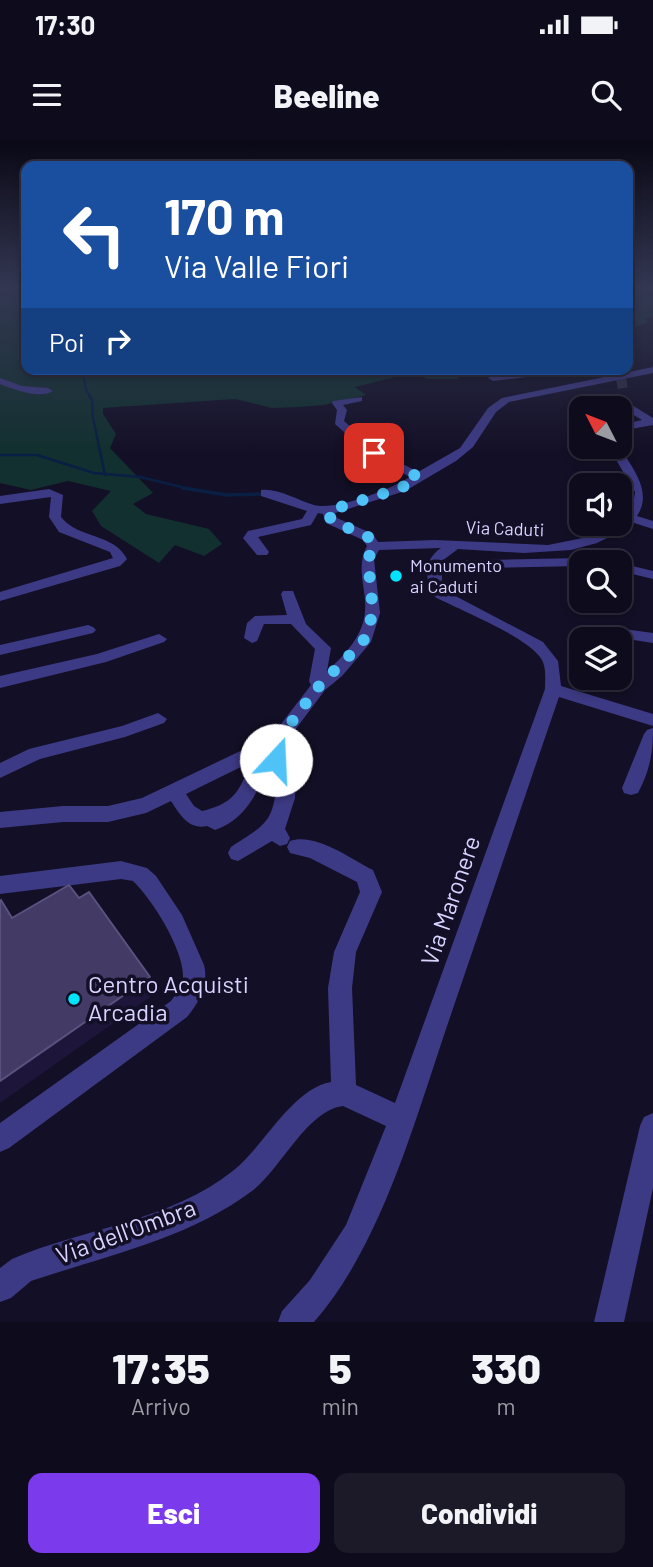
<!DOCTYPE html>
<html lang="it">
<style>
:root{--surface:#0e0b1c;--page:#1c1929;--text:#f1f3f6;--muted:#9b9ba3;--line:#2e2b3b;--accent:#7c3aed}
body{margin:0;font-family:Barlow,sans-serif;background:var(--page);color:var(--text);height:100vh;display:flex;flex-direction:column;font-size:26px;white-space:nowrap}
*{box-sizing:border-box;margin:0}
p{font-size:23px;color:var(--muted)}
.icon{flex:none;width:38px;height:38px;fill:none;stroke:currentColor;stroke-width:2;stroke-linecap:round;stroke-linejoin:round}
.map{position:relative;height:1182px;overflow:hidden}
.side{display:flex;flex-direction:column;background:var(--surface);flex:1}
.side>*{flex:none}
.guide{position:absolute;left:21px;top:21px;width:612px;height:214px;border-radius:14px;box-shadow:0 4px 10px #0003,0 0 0 2px var(--line);background:#1a4fa0;color:#fff;overflow:hidden}
.needle{width:46px;rotate:312deg}
.fabs{position:absolute;left:569px;top:256px;display:grid;gap:14px}
.fabs a{display:grid;place-items:center;width:63px;height:63px;border-radius:14px;background:var(--surface);box-shadow:0 4px 10px #0003,0 0 0 2px var(--line);font-size:35px}
.pin{position:absolute;display:grid;place-items:center;width:60px;height:60px;color:#fff;margin:-30px;border-radius:14px;box-shadow:0 4px 10px #0006}
.me{position:absolute;width:77px;margin:-38px;rotate:20deg;stroke-linejoin:round;filter:drop-shadow(0 0 5px #0008)}
.turn{display:flex;align-items:center;gap:24px;height:147px;padding:0 28px;font-size:32px}
.turn .icon{width:91px;height:91px;stroke-width:2.5}
.turn b{display:block;font-size:49px;line-height:60px}
.then{display:flex;align-items:center;height:66px;padding:0 28px;background:#0003;gap:14px;font-size:26px}
.eta{display:flex;justify-content:space-evenly;align-items:center;height:119px;text-align:center}
.eta b{font-size:42px;font-weight:800;line-height:49px}
.action{display:flex;gap:14px;margin-top:auto;padding:14px 28px}
.action a{flex:1;height:80px;border-radius:14px;background:var(--accent);color:#fff;font-size:28px;font-weight:800;line-height:80px;text-align:center}
.action a+a{background:var(--page);color:var(--text)}
.status{display:flex;justify-content:space-between;align-items:center;height:49px;padding:0 35px;background:var(--surface);direction:ltr}
.status svg{height:19px;fill:currentColor}
header{display:flex;justify-content:space-between;align-items:center;height:91px;padding:0 28px;background:var(--surface);font-size:32px;font-weight:800}
.map>svg:first-child{display:block}
.green{fill:#12302f}
.lines{fill:none;stroke-linecap:round;stroke-linejoin:round}
.stream-far1{stroke:#0a1f44;stroke-width:2.5}
.stream{stroke:#0a1f44;stroke-width:3.5}
.minor-tunnel{stroke:#312d47;stroke-width:10;stroke-dasharray:10 5;stroke-linecap:butt}
.minor{fill:#3d3a85;fill-rule:evenodd}
.shaded-wall{fill:#1d163a}
.building{fill:#433a66;stroke:#5a527e;stroke-width:2}
.route{stroke:#4fc3f7;stroke-width:12;stroke-dasharray:0 21.6}
.poi-dot{fill:#00e5ff;stroke:#130f26;stroke-width:2.5}
.labels{text-anchor:middle;stroke-width:7;stroke-linejoin:round;paint-order:stroke}
.far-street-label{font-size:18px;fill:#d9d4ff;stroke:#130f26}
.far-poi-label{font-size:18px;fill:#d9d4ff;stroke:#130f26;text-anchor:start}
.near-street-label{font-size:24px;fill:#d9d4ff;stroke:#130f26}
.near-poi-label{font-size:24px;fill:#d9d4ff;stroke:#130f26;text-anchor:start}
</style>
<div class="status"><b>17:30</b><svg viewBox="0 0 49 12"><path d="M0 12V9h3v3zM5 12V6h3v6zM10 12V3h3v9zM15 12V0h3v12zM26 1h20v11H26zM47 4h2v5h-2z"/></svg></div>
<header><svg class="icon" aria-label="menu" viewBox="0 0 24 24"><path d="M4 6h16M4 12h16M4 18h16"/></svg>Beeline<svg class="icon" aria-label="search" viewBox="0 0 24 24"><circle cx="10" cy="10" r="6"/><path d="M15 15l6 6"/></svg></header>
<div class="map">
<svg width="653" height="1182" viewBox="0 0 653 1182">
<rect width="100%" height="100%" fill="#130f26"/>
<g class="green">
<polygon points="0,149 26,149 26,229 500,229 456,233 459,239 427,239 415,232 355,247 366,255 324,265 298,267 272,268 235,259 103,268 103,274 116,294 110,308 153,353 133,364 146,374 209,389 222,404 204,416 175,405 159,423 101,386 92,371 111,351 68,341 31,350 0,343"/>
<polygon points="628,149 653,149 653,177 644,179 649,182 631,188 634,204 630,205"/>
</g>
<g class="lines">
<g class="stream-far1">
<polyline points="84,238 86,250 92,260 93,278 105,335"/>
<polyline points="0,315 37,315 94,333 140,337 194,350"/>
</g>
<polyline class="stream" points="183,348 227,355 261,354"/>
<polyline class="minor-tunnel" points="617,244 628,242"/>
<g class="minor">
<path d="M 653,227 L 653,233 L 509,262 L 496,272 L 473,307 L 456,321 L 405,351 L 335,373 L 337,378 L 373,394 L 378,402 L 435,400 L 548,405 L 588,397 L 613,383 L 620,383 L 620,378 L 633,365 L 635,352 L 608,306 L 619,306 C 633,329 653,352 637,376 L 653,381 L 653,389 L 631,382 L 617,393 L 597,403 L 571,410 L 524,413 L 458,409 L 442,421 L 581,418 L 588,422 L 581,422 L 581,426 L 442,429 L 442,444 L 446,451 L 543,502 L 558,521 L 561,546 L 653,574 L 653,586 L 559,557 C 521,667 484,778 446,889 C 414,984 380,1107 314,1182 L 278,1182 L 282,1171 L 310,1140 L 346,1085 L 386,986 L 343,966 C 307,970 281,1029 252,1051 C 188,1099 105,1116 31,1141 L 11,1158 L 0,1162 L 0,1128 L 12,1119 C 84,1088 171,1081 234,1030 C 264,1006 292,949 331,942 L 328,848 L 334,812 L 360,752 L 357,742 L 310,718 L 290,713 L 287,707 L 290,701 C 315,692 351,719 373,730 L 382,752 L 356,812 L 352,848 L 356,945 L 395,963 L 545,549 C 545,539 547,526 540,517 C 525,496 460,470 435,457 C 424,439 423,420 441,408 L 379,410 L 374,419 L 380,473 L 371,502 L 342,536 L 325,550 L 292,594 L 285,618 L 296,632 L 295,658 L 285,689 L 290,698 L 287,704 L 280,706 L 272,701 L 238,721 L 231,719 L 228,713 L 231,707 C 270,682 273,682 278,634 L 268,621 C 261,650 245,680 215,690 L 207,686 C 189,690 180,675 171,661 L 146,673 L 108,682 L 63,682 L 0,688 L 0,672 L 63,666 L 108,666 L 142,658 L 255,604 L 278,588 L 311,545 L 309,541 L 315,509 L 291,484 L 264,484 L 257,501 L 252,503 L 244,498 L 247,483 L 255,476 L 287,475 L 281,454 L 283,451 L 293,451 L 306,484 L 331,508 L 327,531 C 344,516 364,495 365,471 C 367,448 355,428 367,406 L 363,400 L 326,383 L 323,374 L 318,373 L 311,385 L 258,397 L 269,412 L 267,415 L 257,415 L 243,398 L 248,391 L 302,379 L 307,371 L 261,356 L 261,350 C 278,348 297,360 314,365 C 336,371 391,349 410,337 L 370,315 L 335,284 L 337,270 L 332,263 L 333,261 L 362,257 L 362,261 L 343,265 L 347,270 L 344,281 L 378,311 L 418,332 L 460,308 L 488,268 L 502,258 ZM 249,623 C 241,652 232,664 202,671 L 194,666 L 186,654 Z"/>
<polygon points="558,229 595,229 493,241 488,238 493,235"/>
<path d="M 0,238 L 22,246 L 48,248 L 53,251 C 39,259 15,250 0,244 Z"/>
<polygon points="614,259 622,259 653,278 653,285 620,291 620,285 642,280 614,263"/>
<path d="M 49,349 L 63,355 L 61,377 C 78,399 114,393 127,419 L 120,426 L 0,461 L 0,452 L 113,418 L 110,412 L 59,392 L 49,377 L 51,357 L 0,364 L 0,356 Z"/>
<polygon points="620,423 653,431 653,439 620,431"/>
<polygon points="88,485 93,487 96,490 93,493 0,515 0,505"/>
<polygon points="594,485 653,493 653,503 589,493 586,490"/>
<polygon points="159,494 167,499 164,502 106,522 0,548 0,536 97,514"/>
<polygon points="158,573 167,579 164,583 125,597 40,619 0,638 0,623 29,609 122,586"/>
<path d="M 653,588 C 653,613 650,630 638,653 L 631,655 L 624,653 L 622,648 L 644,594 L 647,590 Z"/>
<path d="M 121,721 L 147,728 L 156,736 L 182,775 L 204,825 C 209,846 199,862 187,877 L 9,1008 L 0,1012 L 0,983 L 171,861 C 176,854 183,847 183,837 C 184,810 152,759 133,741 L 121,739 L 0,754 L 0,736 Z"/>
<polygon points="653,973 653,1048 624,1182 594,1182 640,986 644,977"/>
</g>
</g>
<polygon class="shaded-wall" points="150,837 156,853 0,963 0,941"/>
<polygon class="building" points="69,745 79,758 89,752 150,837 0,941 0,761 1,760 12,778"/>
<linearGradient id="sky" x2="0" y2="1"><stop stop-color="#0a0815"/><stop offset="0.47" stop-color="#333752"/><stop offset="1" stop-color="#333752" stop-opacity="0"/></linearGradient>
<rect width="653" height="314" fill="url(#sky)"/>
<g class="lines">
<polyline class="route" points="276,620 284,592 319,546 363,502 373,473 368,419 374,406 368,397 331,380 328,371 401,348 418,337 374,313"/>
</g>
<g class="poi-dot">
<circle cx="396" cy="436" r="7"/>
<circle cx="74" cy="859" r="7"/>
</g>
<g class="labels">
<g class="far-street-label">
<text transform="translate(505 389) rotate(2)" y="6">Via Caduti</text>
</g>
<g class="far-poi-label">
<text x="410" y="432">Monumento<tspan x="410" dy="21">ai Caduti</tspan></text>
</g>
<g class="near-street-label">
<text transform="translate(451 761) rotate(-71)" y="8">Via Maronere</text>
<text transform="translate(126 1092) rotate(-20)" y="8">Via dell'Ombra</text>
</g>
<g class="near-poi-label">
<text x="88" y="853">Centro Acquisti<tspan x="88" dy="28">Arcadia</tspan></text>
</g>
</g>
</svg>
<div class="fabs">
<a><svg class="needle" viewBox="-14 -14 28 28"><path d="M0-13l5 13h-10z" fill="#e53935"/><path d="M0 13l5-13h-10z" fill="#9b9ba3"/></svg></a>
<a><svg class="icon" aria-label="sound" viewBox="0 0 24 24"><path d="M4 9h4l5-4v14l-5-4H4zM17 9q2 3 0 6"/></svg></a>
<a><svg class="icon" aria-label="search" viewBox="0 0 24 24"><circle cx="10" cy="10" r="6"/><path d="M15 15l6 6"/></svg></a>
<a><svg class="icon" aria-label="layers" viewBox="0 0 24 24"><path d="M12 4l9 5-9 5-9-5zM3 14l9 5 9-5"/></svg></a>
</div>
<div class="pin" style="left:374px;top:313px;background:#d93025"><svg class="icon" aria-label="arrive" viewBox="0 0 24 24"><path d="M6 21V4h12l-3 4 3 4H6"/></svg></div>
<svg class="me" style="left:276px;top:620px" viewBox="-20 -20 40 40"><circle r="19" fill="#fff"/><path d="M0-13L10 11 0 6-10 11z" fill="#4fc3f7"/></svg>
<div class="guide">
<div class="turn"><svg class="icon" aria-label="left" viewBox="0 0 24 24"><path d="M17 20v-9H6M10 6l-5 5 5 5"/></svg><div><b>170 m</b>Via Valle Fiori</div></div>
<div class="then">Poi<svg class="icon" aria-label="right" viewBox="0 0 24 24"><path d="M7 20v-9h11M14 6l5 5-5 5"/></svg></div>
</div>
</div>
<section class="side">
<div class="eta">
<div><b>17:35</b><p>Arrivo</p></div>
<div><b>5</b><p>min</p></div>
<div><b>330</b><p>m</p></div>
</div>
<div class="action"><a>Esci</a><a>Condividi</a></div>
</section>
